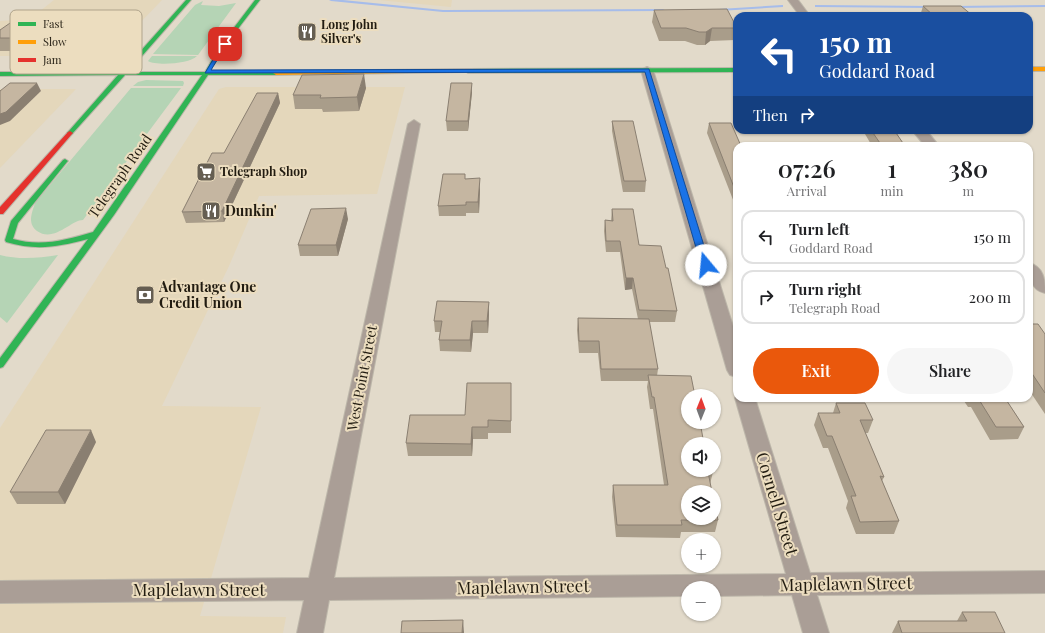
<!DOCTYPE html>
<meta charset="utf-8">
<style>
:root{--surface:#fff;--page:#f6f6f6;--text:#202124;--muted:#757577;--line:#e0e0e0;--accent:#ea580c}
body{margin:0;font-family:"Playfair Display",serif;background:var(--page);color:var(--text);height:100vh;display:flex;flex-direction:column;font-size:15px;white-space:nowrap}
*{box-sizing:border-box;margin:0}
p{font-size:13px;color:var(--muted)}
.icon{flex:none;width:22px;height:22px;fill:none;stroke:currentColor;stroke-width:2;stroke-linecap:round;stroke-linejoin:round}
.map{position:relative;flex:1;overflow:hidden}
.details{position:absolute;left:733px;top:142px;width:300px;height:260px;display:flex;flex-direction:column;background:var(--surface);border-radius:12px;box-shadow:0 1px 3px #0004}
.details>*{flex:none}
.hud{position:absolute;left:733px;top:12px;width:300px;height:122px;border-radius:12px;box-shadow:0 1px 3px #0004;background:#1a4fa0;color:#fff;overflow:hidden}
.needle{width:26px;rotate:1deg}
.controls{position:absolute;left:681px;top:389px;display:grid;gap:8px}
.controls a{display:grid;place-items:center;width:40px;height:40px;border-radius:50%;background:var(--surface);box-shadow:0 1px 3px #0004;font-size:20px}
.pin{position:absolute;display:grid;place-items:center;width:34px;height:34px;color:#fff;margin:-17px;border-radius:8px;box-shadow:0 2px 6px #0006}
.me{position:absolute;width:44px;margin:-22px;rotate:343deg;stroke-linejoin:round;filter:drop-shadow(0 0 3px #0008)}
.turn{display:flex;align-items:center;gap:14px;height:84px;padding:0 20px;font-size:18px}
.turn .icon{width:52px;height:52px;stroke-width:2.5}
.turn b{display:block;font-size:28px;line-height:34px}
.then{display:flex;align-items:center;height:38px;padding:0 20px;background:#0003;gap:8px;font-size:15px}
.eta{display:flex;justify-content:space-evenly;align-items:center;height:68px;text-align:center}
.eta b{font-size:24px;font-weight:600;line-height:28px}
.action{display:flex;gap:8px;margin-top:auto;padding:8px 20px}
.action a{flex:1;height:46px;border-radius:24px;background:var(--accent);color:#fff;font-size:16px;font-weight:600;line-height:46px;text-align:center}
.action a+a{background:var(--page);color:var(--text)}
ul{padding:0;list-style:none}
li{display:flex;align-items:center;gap:12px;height:54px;margin:0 8px 6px;padding:0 12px;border:2px solid var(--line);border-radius:12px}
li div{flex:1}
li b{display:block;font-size:15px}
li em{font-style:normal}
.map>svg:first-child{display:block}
.built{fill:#e4d7bb}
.green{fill:#b5d4b5}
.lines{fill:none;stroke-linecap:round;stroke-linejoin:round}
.stream{fill:#a6bcea;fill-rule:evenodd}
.street-casing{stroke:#bdb7aa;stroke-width:2}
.fast-casing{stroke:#bdb7aa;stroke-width:2}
.slow-casing{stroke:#bdb7aa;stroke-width:2}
.jam-casing{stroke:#bdb7aa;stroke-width:2}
.street{fill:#aa9e96;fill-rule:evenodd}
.fast{fill:#30b455;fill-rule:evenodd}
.slow{fill:#ff9f0a;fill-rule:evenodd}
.jam{fill:#e5322d;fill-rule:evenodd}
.wall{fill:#a99d8a}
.shaded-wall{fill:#8a7f71}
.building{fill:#c5b6a1;stroke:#8a7f71}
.route{fill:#1a73e8;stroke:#114b97}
.labels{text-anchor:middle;stroke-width:4;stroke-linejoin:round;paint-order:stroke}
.far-poi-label{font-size:12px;font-weight:bold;fill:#221c11;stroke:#ecddbf;text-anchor:start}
.street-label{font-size:14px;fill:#221c11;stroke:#ecddbf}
.poi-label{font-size:14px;font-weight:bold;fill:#221c11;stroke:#ecddbf;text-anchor:start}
.near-street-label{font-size:17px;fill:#221c11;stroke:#ecddbf}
.key{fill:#ecddbf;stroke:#afa38b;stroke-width:1}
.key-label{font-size:11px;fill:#221c11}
</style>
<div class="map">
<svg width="1045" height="633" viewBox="0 0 1045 633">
<rect width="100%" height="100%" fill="#e2daca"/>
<g class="built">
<polygon points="54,0 162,0 108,56 0,56 0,21 30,19"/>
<polygon points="378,0 452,0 451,7"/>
<polygon points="226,87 405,87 377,194 259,196 229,266 162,406 261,407 200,616 286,617 283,633 0,633 0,428 219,89"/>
<polygon points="0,89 76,89 0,168"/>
</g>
<g class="green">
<polygon points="203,1 201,5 219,6 236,3 198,55 153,54 195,5"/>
<path d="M 152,56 L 197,56 C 190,64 156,66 148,61 Z"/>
<polygon points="146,80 183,81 184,83 183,86 133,86 138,82"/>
<path d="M 131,88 L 181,88 L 83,220 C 71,220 54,243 37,231 C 27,223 32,213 35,203 Z"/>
<path d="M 0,255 C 20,260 38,258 58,255 L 7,323 L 0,317 Z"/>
</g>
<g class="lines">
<g class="stream">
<polygon points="329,0 343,0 443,10 663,9 665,10 663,11 443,12 331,1"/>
<polygon points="782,5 783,5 783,7 719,11 717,10 719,9"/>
<polygon points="815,5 932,6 934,7 932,8 816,7 815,7"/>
<polygon points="1045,5 1045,7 953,8 951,7 953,6"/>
</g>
<defs>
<g id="street">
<polygon points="788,0 798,0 810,16 800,16"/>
<polygon points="647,67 653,70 737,339 737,377 730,375 727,370 641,70"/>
<polygon points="414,120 420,124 334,578 786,574 735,398 737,395 737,398 755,398 810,573 1045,571 1045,593 817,595 829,633 803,633 792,595 714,596 714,588 688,588 688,596 329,600 323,633 297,633 304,600 0,603 0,581 309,578 408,124"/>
<polygon points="912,130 926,130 939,146 925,146"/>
<path d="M 1029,263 C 1044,267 1045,280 1045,293 C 1030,290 1029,276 1029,263 Z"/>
</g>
<g id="fast">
<path d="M 186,0 L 191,0 L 128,72 L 205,72 L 220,46 L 255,0 L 260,0 L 224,47 L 210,71 L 276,71 L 279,73 L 276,75 L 208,75 L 114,215 L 3,367 L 0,368 L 0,358 L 88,239 C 58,247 36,251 6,242 L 5,240 L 11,221 L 63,160 L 65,159 L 68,161 L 67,162 L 18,223 L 13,239 C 41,247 66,240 93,232 L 202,75 L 125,75 L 72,134 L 70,135 L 67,133 L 68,132 L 118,75 L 0,76 L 0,72 L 122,72 Z"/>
<polygon points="737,68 737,72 468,73 465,71 468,69"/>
</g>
<g id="slow">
<rect x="1029" y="67" width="16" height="4"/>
<polygon points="468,69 470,70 470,72 276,75 273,73 276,71"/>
</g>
<polygon id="jam" points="70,131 73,133 72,134 3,214 0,214 0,207 68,132"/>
</defs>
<use href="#street" class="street-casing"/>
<use href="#fast" class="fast-casing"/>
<use href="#slow" class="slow-casing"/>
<use href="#jam" class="jam-casing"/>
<use href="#street" class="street"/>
<use href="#fast" class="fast"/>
<use href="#slow" class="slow"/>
<use href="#jam" class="jam"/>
</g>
<g class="wall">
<polygon points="923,6 973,16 920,16"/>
<polygon points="654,10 737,27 735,40 710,41 705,45 697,45 685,41 659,41 652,22"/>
<polygon points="44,21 47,30 90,32 71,49 43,49 40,41 29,51 0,51 0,30"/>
<polygon points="472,83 472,92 468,131 447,131 446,121"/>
<polygon points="366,88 359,111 323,112 322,109 295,109 293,95"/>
<polygon points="278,93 280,103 224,222 186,223 182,212 224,153"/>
<polygon points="612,121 646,181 645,192 623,192 612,131"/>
<polygon points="709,123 737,146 737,221 735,217 737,210 707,133"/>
<polygon points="866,130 894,130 905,146 872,146 865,134"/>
<polygon points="465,179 480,189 479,213 466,213 466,216 439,216 438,206"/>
<polygon points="612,209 639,245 666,268 677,311 675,322 649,322 658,369 657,376 688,444 713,472 710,484 718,520 715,532 681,532 680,538 616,537 612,497 613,485 664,485 653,409 650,409 647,387 648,381 601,381 598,353 579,353 577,330 578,318 638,319 632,289 625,290 620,252 606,252 604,231 605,220 611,221"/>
<polygon points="348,219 338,256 300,256 298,245"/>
<polygon points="489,302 489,314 488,333 473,333 471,352 440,351 439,340 440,332 435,332 434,321"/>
<polygon points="1029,324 1045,334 1045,414 1029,390"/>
<polygon points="511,383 511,433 488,433 488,439 473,439 472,456 408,456 406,443 465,415"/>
<polygon points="962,398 1005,398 1024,427 1018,439 990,440 971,407 968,407"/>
<polygon points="836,403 873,420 868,433 865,433 884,477 882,481 899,521 894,534 856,534 846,508 848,501 828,448 823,448 814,425 818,413 833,413"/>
<polygon points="96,442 65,504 17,504 10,492"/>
<polygon points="962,612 1005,633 892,633 898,621 957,621"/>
</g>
<g class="shaded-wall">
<polygon points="87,20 90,32 71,49 67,38"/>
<polygon points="44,21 48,33 39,37 40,41 29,51 24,38"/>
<polygon points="712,28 710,41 705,45 706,32"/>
<polygon points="364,74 366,88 359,111 357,97"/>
<polygon points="37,83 41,91 10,121 0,125 0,114"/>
<polygon points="472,83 472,92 468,131 468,121"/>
<polygon points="278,93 280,103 224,222 222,211"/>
<polygon points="480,178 480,189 479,213 478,202"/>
<polygon points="346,208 348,219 338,256 336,245"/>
<polygon points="626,278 633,278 632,289 625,290"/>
<polygon points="489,302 489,314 488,333 487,321"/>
<polygon points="472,321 473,333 471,352 470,340"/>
<polygon points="472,427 473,439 472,456 471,444"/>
<polygon points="91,430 96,442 65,504 58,492"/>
<polygon points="463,620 464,633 462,633"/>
</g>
<g class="building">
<polygon points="923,6 961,6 973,16 934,16"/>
<polygon points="727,9 737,28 712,28 706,32 699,32 686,28 661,28 654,10"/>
<polygon points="13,21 44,21 24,38 0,38 0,30"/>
<polygon points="364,74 357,97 320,98 321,95 293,95 302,75"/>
<polygon points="10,83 37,83 6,112 0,114 0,91"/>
<polygon points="451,83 472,83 468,121 446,121"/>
<polygon points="257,93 278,93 222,211 182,212 212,153 224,153"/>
<polygon points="612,121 633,121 646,181 624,181"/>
<polygon points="709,123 731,123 741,146 737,146 737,195"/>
<polygon points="871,130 894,130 905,146 882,146"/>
<polygon points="443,174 465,174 465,179 480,178 478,202 466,202 466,205 438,206"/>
<polygon points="346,208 336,245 298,245 311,209"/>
<polygon points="612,209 633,209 639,245 661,246 666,268 668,268 677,311 639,310 633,278 626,278 620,241 606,241 605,220 613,221"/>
<polygon points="437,301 489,302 487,321 472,321 470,340 439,340 442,321 434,321"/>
<polygon points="578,318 649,319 658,369 601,369 599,341 579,341"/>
<polygon points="1029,324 1038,324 1045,334 1045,393 1029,369"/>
<polygon points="648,375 691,376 695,396 688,396 688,422 700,422 704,444 688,444 688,470 713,470 713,472 708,472 712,492 688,492 688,518 714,518 714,501 718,520 681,520 682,525 617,525 613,485 668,485 654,397 652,397"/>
<polygon points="467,383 511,383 511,421 488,420 488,427 472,427 471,444 406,443 410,415 465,415"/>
<polygon points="978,398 1005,398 1024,427 996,427"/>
<polygon points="836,403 865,403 873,420 860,420 884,477 880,476 899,521 860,522 851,496 856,496 832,436 827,436 818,413 840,413"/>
<polygon points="46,430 91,430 58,492 10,492"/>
<polygon points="962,612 995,612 1005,633 902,633 898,621 967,621"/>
<polygon points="463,620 462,633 401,633 402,621"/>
</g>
<polygon class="route" points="223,43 227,44 211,70 649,69 710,265 706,268 701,265 645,72 205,73"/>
<defs>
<symbol id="restaurant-square" viewBox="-11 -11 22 22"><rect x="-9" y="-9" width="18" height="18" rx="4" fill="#655e52" stroke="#ecddbf"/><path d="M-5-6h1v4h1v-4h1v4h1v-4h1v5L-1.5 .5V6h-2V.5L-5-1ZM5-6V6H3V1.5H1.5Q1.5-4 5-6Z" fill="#fff"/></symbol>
<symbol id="supermarket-square" viewBox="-11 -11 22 22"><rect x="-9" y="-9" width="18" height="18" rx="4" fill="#655e52" stroke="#ecddbf"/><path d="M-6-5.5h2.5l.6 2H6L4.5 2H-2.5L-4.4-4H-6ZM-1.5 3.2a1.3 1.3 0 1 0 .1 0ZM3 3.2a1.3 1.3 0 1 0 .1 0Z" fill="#fff"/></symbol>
<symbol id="bank-square" viewBox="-11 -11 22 22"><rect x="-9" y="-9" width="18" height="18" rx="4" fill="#655e52" stroke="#ecddbf"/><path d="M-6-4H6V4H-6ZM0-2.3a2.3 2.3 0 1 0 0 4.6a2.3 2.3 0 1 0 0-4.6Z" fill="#fff"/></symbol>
</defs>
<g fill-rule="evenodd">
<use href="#restaurant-square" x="296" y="21" width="22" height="22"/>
<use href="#supermarket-square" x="195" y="161" width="22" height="22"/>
<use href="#restaurant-square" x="200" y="200" width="22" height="22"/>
<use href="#bank-square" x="134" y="284" width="22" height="22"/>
</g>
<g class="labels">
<g class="far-poi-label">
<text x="321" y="29">Long John<tspan x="321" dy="14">Silver's</tspan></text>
<text x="220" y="176">Telegraph Shop</text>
</g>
<g class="street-label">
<text transform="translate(120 176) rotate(-55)" y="5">Telegraph Road</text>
<text transform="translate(362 378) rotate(-79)" y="5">West Point Street</text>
</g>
<g class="poi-label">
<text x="225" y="216">Dunkin'</text>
<text x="159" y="292">Advantage One<tspan x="159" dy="16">Credit Union</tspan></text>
</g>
<g class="near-street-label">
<text transform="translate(777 504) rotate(73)" y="6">Cornell Street</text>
<text transform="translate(846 584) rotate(-1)" y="6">Maplelawn Street</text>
<text transform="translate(523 587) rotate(-1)" y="6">Maplelawn Street</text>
<text x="199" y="596">Maplelawn Street</text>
</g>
</g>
<rect x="10" y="10" width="132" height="64" rx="6" class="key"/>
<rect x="18" y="22" width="18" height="4" fill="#30b455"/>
<rect x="18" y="40" width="18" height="4" fill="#ff9f0a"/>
<rect x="18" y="58" width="18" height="4" fill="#e5322d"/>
<g class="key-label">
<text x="43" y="28">Fast</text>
<text x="43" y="46">Slow</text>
<text x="43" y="64">Jam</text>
</g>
</svg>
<div class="controls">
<a><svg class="needle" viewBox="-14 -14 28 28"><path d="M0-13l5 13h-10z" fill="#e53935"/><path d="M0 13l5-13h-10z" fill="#757577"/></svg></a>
<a><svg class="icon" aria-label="sound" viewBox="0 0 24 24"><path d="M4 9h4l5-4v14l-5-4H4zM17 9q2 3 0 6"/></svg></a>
<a><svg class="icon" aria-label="layers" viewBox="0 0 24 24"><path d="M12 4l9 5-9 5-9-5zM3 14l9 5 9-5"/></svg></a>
<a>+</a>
<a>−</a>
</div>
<div class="pin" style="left:225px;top:44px;background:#d93025"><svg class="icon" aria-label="arrive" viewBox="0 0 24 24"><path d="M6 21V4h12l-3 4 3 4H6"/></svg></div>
<svg class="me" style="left:706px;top:265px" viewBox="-20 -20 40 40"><circle r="19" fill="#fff"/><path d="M0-13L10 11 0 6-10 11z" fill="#1a73e8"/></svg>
<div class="hud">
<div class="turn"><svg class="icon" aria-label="left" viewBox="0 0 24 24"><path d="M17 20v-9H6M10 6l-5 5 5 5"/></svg><div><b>150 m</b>Goddard Road</div></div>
<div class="then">Then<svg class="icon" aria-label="right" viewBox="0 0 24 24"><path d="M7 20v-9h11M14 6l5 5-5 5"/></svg></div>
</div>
<section class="details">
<div class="eta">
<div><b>07:26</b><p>Arrival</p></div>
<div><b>1</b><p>min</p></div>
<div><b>380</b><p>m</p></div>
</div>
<ul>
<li><svg class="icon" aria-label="left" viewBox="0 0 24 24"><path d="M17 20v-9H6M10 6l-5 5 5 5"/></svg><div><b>Turn left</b><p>Goddard Road</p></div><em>150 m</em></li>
<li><svg class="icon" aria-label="right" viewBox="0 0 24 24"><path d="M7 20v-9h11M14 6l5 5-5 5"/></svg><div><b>Turn right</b><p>Telegraph Road</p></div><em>200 m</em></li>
</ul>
<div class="action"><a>Exit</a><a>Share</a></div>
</section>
</div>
